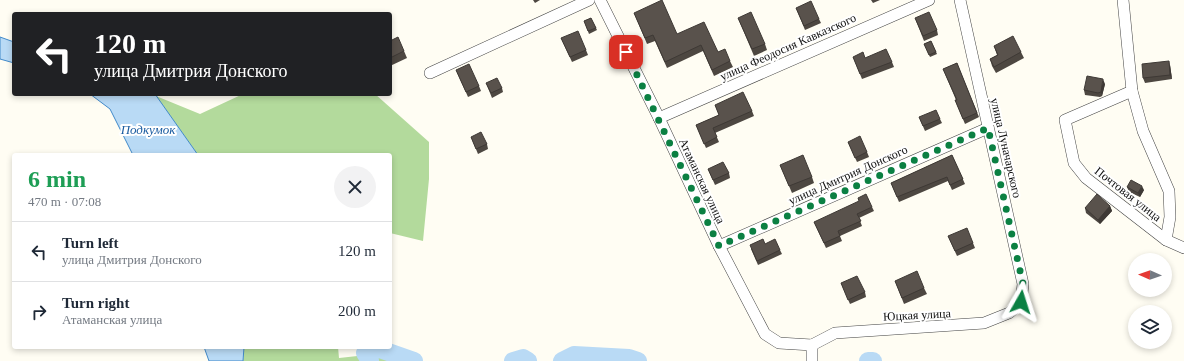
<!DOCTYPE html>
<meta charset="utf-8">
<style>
:root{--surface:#fff;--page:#f2f2f3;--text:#1f2937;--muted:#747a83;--line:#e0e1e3}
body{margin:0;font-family:Georgia,serif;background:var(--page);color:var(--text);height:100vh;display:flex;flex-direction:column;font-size:15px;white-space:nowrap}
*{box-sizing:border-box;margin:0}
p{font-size:13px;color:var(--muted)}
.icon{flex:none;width:22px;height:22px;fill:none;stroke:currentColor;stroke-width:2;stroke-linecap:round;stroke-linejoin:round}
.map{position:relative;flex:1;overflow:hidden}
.side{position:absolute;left:12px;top:153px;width:380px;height:196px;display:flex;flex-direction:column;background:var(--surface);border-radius:4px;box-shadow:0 2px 6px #0003}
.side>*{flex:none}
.banner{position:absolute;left:12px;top:12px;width:380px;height:84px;border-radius:4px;box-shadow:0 2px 6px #0003;background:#202124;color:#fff;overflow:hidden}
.needle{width:26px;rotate:272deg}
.controls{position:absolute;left:1128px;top:253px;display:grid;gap:8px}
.controls a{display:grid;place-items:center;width:44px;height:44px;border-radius:50%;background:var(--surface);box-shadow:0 2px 6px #0003;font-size:20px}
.pin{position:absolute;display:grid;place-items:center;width:34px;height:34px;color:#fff;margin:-17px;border-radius:8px;box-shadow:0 2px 6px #0006}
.me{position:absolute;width:44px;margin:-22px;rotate:6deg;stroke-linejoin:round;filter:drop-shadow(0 0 3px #0008)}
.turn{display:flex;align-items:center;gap:14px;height:84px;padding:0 16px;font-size:18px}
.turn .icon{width:52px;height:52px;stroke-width:2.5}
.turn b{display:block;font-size:28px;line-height:34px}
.round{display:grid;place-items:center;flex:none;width:42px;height:42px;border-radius:21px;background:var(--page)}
.headline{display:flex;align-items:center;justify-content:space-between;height:68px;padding:0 16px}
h1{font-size:24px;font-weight:600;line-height:30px;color:#1e9e55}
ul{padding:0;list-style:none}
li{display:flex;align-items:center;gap:12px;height:60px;padding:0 16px;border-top:1px solid var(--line)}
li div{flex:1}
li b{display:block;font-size:15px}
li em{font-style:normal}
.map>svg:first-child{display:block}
.forest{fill:#b3da9c}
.water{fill:#b9daf5;stroke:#428aca}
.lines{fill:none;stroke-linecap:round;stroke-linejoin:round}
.river{stroke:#b9daf5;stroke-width:18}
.minor-casing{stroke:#434343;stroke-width:12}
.minor{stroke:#fff;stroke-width:11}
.wall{fill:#4d4741}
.shaded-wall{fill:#3e3935}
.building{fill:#59524c;stroke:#3e3935}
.route{stroke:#0b8043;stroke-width:7;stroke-dasharray:0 12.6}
.labels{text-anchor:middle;stroke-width:4;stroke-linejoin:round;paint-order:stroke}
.street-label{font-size:12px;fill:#101010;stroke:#fff}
.water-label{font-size:13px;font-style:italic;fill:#1b5ca0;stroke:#fff}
</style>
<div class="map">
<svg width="1184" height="361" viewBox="0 0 1184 361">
<rect width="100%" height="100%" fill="#fffdf3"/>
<g class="forest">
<polygon points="243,94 375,94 429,142 429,179 423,241 390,233 390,155 198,155 156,96 200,114"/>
<polygon points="244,347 338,347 339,358 376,354 400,361 243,361"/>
</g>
<g class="water">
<polygon points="0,37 14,42 14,63 0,59"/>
<polygon points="90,94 155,94 198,155 133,155 110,109"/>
<polygon points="204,347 244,347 243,361 209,361"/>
</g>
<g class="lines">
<g class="river">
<polyline points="370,361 365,353 374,347 414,361"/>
<polyline points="513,361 523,358 528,361"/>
<polyline points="562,361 574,355 629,358 638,361"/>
<polyline points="868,361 873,361"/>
</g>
<defs>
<g id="minor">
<polyline points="600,0 659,118 719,246 765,334 779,343 812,345"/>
<polyline points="1123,0 1132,91 1143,131 1169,191 1170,217 1166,240 1184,248"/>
<polyline points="430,73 589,0"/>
<polyline points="1132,91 1065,120 1074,163 1086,178 1166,240"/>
<polyline points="659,118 929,0"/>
<polyline points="719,246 988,128"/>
<polyline points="812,345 835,333 984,323 1009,313 1021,303 1023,284 960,0"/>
<polyline points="812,361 812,345"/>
</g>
</defs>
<use href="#minor" class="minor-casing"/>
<use href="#minor" class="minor"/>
</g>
<g class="wall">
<polygon points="533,0 540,0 535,3"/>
<polygon points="871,0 880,0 873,3"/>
<polygon points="796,8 819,19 821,23 805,30"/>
<polygon points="634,13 677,34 718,52 730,61 733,67 714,76 703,51 667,68 655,41 647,44"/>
<polygon points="591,18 597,30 589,34 584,21"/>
<polygon points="738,18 765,44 767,50 754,56"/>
<polygon points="915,18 937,30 938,35 924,41"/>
<polygon points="561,38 586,50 588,55 572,62"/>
<polygon points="390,41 404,51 407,58 390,66"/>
<polygon points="931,41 937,54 930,57 924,44"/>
<polygon points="994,46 1021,52 1024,58 996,73 992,66 990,59 997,55"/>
<polygon points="853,57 892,62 894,67 862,79"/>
<polygon points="957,63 979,117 965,124 955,100 956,100 943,69"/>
<polygon points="1170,65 1172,79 1145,83 1143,78"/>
<polygon points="456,70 479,86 481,91 468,97"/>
<polygon points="486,83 502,88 503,92 492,98"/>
<polygon points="1105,84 1102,96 1100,97 1085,95 1084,90"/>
<polygon points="715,105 752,111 754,116 715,133 719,142 706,148 696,125 719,115"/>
<polygon points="919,117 940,119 942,123 925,131"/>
<polygon points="471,137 487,144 488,149 478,154"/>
<polygon points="848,142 867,152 869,157 857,162"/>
<polygon points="952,155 965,184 952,190 948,181 899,202 891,183"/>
<polygon points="780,165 812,177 814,183 792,193"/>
<polygon points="708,169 729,173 730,178 715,185"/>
<polygon points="1127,187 1144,190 1140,197 1129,192"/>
<polygon points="1110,206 1112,211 1100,224 1086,213 1085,208"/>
<polygon points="872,207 874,211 859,218 862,226 840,236 842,241 826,248 814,222"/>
<polygon points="948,236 973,243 975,248 957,256"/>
<polygon points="765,244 780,250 782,254 758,265 751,249"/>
<polygon points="895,281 924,288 927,294 904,304"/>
<polygon points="841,283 865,292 866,297 850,304"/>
</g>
<g class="shaded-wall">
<polygon points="1169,61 1170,65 1172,79 1170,75"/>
<polygon points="1103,79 1105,84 1102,96 1101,92"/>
<polygon points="1142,186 1144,190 1140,197 1138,193"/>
<polygon points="1110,206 1112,211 1100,224 1098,220"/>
</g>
<g class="building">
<polygon points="662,0 677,34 704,22 718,52 725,49 730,61 712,70 701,45 665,62 653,35 645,38 634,13"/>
<polygon points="811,1 819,19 804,26 796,8"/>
<polygon points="751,12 765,44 752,49 738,18"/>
<polygon points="929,12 937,30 923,36 915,18"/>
<polygon points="591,18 596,28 588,31 584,21"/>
<polygon points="578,31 586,50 570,57 561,38"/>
<polygon points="1013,36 1021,52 994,67 990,59 998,55 994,46"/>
<polygon points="398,37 404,51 390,58 390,41"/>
<polygon points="931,41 936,52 929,55 924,44"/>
<polygon points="886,49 892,62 860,74 853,57 863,52 865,58"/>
<polygon points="1169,61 1170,75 1143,78 1142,64"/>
<polygon points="957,63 977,113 963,119 955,100 957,100 943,69"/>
<polygon points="469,64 479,86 466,92 456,70"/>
<polygon points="1087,76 1103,79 1101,92 1098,93 1084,90"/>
<polygon points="497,78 502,88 491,93 486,83"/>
<polygon points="743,92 752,111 713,128 717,137 704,144 696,125 719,115 715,105"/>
<polygon points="936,110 940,119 923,126 919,117"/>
<polygon points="481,132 487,144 476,149 471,137"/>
<polygon points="860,136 867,152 855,158 848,142"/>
<polygon points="803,155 812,177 789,186 780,165"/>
<polygon points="952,155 963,179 950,185 947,177 897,197 891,183"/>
<polygon points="723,162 729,173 713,180 708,169"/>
<polygon points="1131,180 1142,186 1138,193 1127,187"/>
<polygon points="866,194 872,207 857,214 861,221 838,231 840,236 824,243 814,222 859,201 858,198"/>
<polygon points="1097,194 1110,206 1098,220 1085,208"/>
<polygon points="967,228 973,243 955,251 948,236"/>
<polygon points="763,239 765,244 775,239 780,250 757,261 750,245"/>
<polygon points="917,271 924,288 902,298 895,281"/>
<polygon points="857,276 865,292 848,300 841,283"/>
</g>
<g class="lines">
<polyline class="route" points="626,52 719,246 988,128 1023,284 1021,302"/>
</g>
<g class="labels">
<g class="street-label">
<text transform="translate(788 47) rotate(-24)" y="4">улица Феодосия Кавказского</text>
<text transform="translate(1006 148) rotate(77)" y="4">улица Луначарского</text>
<text transform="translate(848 175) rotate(-24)" y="4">улица Дмитрия Донского</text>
<text transform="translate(702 181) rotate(65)" y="4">Атаманская улица</text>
<text transform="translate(1128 194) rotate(38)" y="4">Почтовая улица</text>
<text transform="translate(917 315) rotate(-3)" y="4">Юцкая улица</text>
</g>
<g class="water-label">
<text x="148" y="134">Подкумок</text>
</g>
</g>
</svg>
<div class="controls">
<a><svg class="needle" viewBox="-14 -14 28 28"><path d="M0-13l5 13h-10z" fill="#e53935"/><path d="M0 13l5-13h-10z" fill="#747a83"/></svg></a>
<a><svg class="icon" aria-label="layers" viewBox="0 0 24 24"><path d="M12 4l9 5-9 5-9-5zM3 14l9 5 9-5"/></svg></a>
</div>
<div class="pin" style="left:626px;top:52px;background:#d93025"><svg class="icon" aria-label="arrive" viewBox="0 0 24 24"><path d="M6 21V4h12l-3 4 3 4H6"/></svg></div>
<svg class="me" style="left:1021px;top:302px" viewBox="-20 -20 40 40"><path d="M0-17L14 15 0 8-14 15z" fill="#0b8043" stroke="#fff" stroke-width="4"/></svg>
<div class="banner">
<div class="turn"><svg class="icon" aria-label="left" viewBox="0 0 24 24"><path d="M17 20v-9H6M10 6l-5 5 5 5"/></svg><div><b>120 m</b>улица Дмитрия Донского</div></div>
</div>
<section class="side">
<div class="headline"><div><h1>6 min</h1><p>470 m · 07:08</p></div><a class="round"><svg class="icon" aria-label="close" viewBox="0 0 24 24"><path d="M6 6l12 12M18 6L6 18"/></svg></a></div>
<ul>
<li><svg class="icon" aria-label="left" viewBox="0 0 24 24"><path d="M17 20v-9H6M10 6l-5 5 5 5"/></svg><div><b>Turn left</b><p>улица Дмитрия Донского</p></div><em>120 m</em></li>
<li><svg class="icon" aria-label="right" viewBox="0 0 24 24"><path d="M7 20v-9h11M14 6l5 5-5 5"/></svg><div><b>Turn right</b><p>Атаманская улица</p></div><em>200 m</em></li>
</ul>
</section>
</div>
